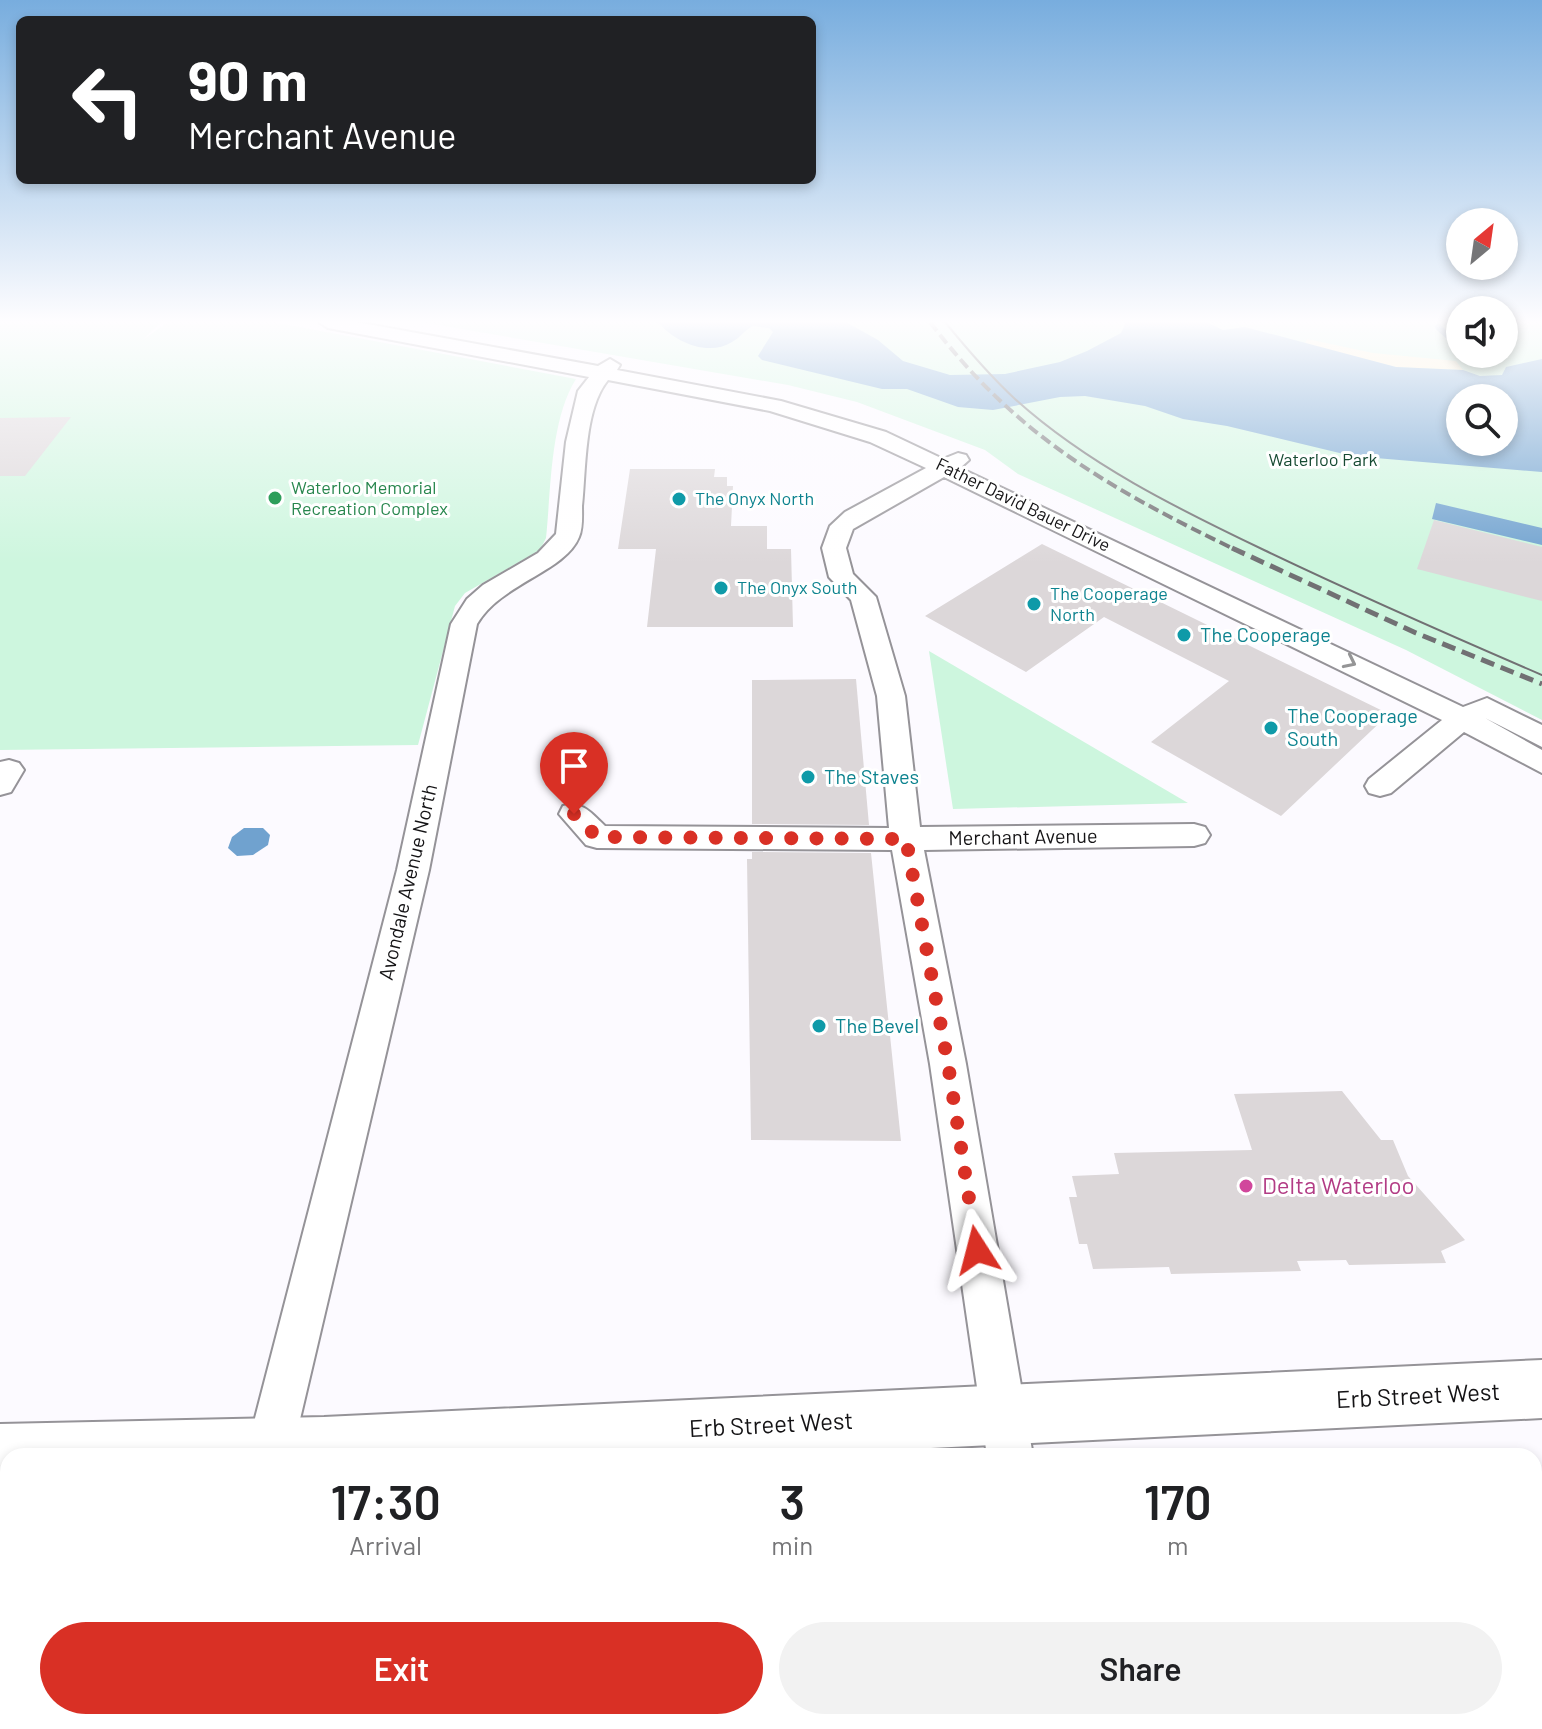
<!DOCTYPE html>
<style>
:root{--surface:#fff;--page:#f2f2f2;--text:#202124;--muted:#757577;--accent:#d93025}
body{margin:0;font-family:Barlow,sans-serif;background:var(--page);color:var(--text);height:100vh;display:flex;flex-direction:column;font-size:30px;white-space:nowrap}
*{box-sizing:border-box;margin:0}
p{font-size:26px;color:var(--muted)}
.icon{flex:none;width:44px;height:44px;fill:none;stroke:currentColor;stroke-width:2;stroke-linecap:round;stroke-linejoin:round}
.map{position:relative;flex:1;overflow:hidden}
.details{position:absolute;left:0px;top:1448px;width:1542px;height:282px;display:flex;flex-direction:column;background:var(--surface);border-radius:24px 24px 0 0;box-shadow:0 4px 12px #0003}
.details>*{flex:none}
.guide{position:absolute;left:16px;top:16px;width:800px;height:168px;border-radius:12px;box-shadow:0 4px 12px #0003;background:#202124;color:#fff;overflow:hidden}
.needle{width:52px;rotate:29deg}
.buttons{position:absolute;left:1446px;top:208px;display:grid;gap:16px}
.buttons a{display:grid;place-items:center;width:72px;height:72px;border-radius:50%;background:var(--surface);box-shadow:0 4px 12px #0003;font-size:40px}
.pin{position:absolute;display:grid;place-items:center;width:68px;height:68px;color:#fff;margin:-82px -34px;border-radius:50% 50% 50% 0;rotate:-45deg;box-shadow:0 0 8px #0007}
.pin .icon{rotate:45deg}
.me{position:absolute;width:88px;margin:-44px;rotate:351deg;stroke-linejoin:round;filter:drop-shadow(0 0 6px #0008)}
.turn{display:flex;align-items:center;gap:28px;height:168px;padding:0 40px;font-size:36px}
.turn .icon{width:104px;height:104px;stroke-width:2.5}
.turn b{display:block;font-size:56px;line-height:68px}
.eta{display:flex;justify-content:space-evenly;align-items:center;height:136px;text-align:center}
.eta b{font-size:48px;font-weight:600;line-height:56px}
.primary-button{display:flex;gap:16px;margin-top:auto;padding:16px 40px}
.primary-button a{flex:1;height:92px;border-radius:48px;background:var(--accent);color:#fff;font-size:32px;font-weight:600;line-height:92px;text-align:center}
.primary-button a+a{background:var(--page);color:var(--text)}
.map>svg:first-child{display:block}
.commercial{fill:#fcecf0}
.green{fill:#cdf6de;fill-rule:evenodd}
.sand{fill:#fbf1cc}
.water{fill:#70a2cf;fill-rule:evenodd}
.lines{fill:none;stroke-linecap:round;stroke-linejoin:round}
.stream{stroke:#70a2cf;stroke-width:6}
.building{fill:#dcd7d9}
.minor-casing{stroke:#959398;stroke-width:4}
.major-casing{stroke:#959398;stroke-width:4}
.minor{fill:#fff;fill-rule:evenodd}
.major{fill:#fff;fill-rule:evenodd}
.tram{stroke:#717073;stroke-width:2}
.rail-far1{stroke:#717073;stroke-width:4;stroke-dasharray:11 5;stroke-linecap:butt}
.rail{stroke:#717073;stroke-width:5;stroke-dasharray:14 7;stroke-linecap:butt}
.oneway{stroke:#959596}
.route{stroke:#d93025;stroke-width:14;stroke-dasharray:0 25.2}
.leisure-dot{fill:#2e9e5b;stroke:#fff;stroke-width:3}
.culture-dot{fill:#0f9aa8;stroke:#fff;stroke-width:3}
.hotel-dot{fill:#d1479c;stroke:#fff;stroke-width:3}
.labels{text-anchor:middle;stroke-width:6;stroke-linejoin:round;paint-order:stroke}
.far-park-label{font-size:18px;fill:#164a32;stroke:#fff}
.far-leisure-label{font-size:18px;fill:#27864d;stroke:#fff;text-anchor:start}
.far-culture-label{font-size:18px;fill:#0d838f;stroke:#fff;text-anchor:start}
.far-street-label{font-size:18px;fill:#141315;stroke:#fff}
.culture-label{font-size:20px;fill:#0d838f;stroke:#fff;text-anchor:start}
.street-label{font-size:20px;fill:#141315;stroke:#fff}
.near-hotel-label{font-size:24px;fill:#b23c85;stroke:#fff;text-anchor:start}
.near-street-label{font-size:24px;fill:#141315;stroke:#fff}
</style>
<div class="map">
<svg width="1542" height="1729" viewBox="0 0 1542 1729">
<rect width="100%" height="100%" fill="#fcfaff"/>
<g class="commercial">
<polygon points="802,1722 993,1722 994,1729 802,1729"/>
<polygon points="1090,1722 1413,1722 1416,1729 1091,1729"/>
</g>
<g class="green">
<path d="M 0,322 L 161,322 L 144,339 L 168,322 L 273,322 L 576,379 C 550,420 551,491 546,538 L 540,550 L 465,593 L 455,606 L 418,745 L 0,750 Z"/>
<path d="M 421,322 L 1460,322 L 1460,354 L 1504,354 L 1504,322 L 1542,322 L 1542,720 L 1406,650 L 1018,474 L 985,450 L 857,402 L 788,385 ZM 1460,398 L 1504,398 L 1504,442 L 1460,442 Z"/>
<polygon points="929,651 1188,803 953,809"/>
</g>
<polygon class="sand" points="1307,339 1373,353 1456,361 1463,370 1396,367 1305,344"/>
<g class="water">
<path d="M 658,322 L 846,322 L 878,340 L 903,361 L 950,375 L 1005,374 L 1060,362 L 1087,351 L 1121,333 L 1126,322 L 1206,322 L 1223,330 L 1245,327 L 1396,367 L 1463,370 L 1480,376 L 1502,375 L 1506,367 L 1542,359 L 1542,472 L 1352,456 L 1227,426 L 1183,419 L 1145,406 L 1085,396 L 1060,397 L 993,410 L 958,407 L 907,389 L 882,389 L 762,360 L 758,356 L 773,332 L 769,328 L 753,326 C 744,330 740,338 732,342 C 708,357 674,342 658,322 ZM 1460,398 L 1504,398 L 1504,442 L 1460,442 Z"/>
<polygon points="1436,503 1542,528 1542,545 1432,519"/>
<polygon points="244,828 263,828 270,835 268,845 253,855 237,856 228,848 232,837"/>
</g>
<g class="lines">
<polyline class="stream" points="1438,327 1460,347"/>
</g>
<g class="building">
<polygon points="71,417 25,476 0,476 0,418"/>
<polygon points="630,469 715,469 714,477 727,477 727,486 733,486 731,526 767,526 767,549 791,549 793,627 647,627 656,549 618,549"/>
<polygon points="1434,520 1542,547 1542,601 1417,569"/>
<polygon points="1042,544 1140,592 1389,714 1281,816 1151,742 1229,681 1104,617 1026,672 925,616"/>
<polygon points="856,679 869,825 752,824 752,680"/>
<polygon points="752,852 871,853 901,1141 751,1140 747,859 752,859"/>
<polygon points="1342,1091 1381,1140 1393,1140 1408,1176 1465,1240 1441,1251 1446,1263 1349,1265 1346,1260 1297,1261 1301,1271 1171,1274 1169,1267 1093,1269 1087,1244 1079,1244 1069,1197 1077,1197 1072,1176 1119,1174 1114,1153 1252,1150 1234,1094"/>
</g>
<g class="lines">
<defs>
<g id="minor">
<path d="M 319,322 L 356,322 L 598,366 L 610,359 L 620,365 L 617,370 L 781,401 L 886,432 L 943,459 L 958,453 L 966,455 L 969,460 L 960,468 L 1463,707 L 1487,698 L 1542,725 L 1542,747 L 1485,718 L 1542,750 L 1542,773 L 1464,732 L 1391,793 L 1380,796 L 1369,793 L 1365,786 L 1369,779 L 1442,720 L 944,477 L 853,529 L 846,548 L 853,574 L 876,597 L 905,696 L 920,827 L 1194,824 L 1205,827 L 1210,835 L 1205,843 L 1194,846 L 924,850 L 966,1064 L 1033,1456 L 987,1456 L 930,1064 L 892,850 L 597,848 L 586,845 L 559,814 L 563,806 C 583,801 591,813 605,826 L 889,828 L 877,696 L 851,600 L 829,577 L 822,548 L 830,526 L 845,512 L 926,468 L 870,442 L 770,411 L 608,380 C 584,409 586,469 582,506 C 582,515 583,528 579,537 C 565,572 501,583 477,624 L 429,870 L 293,1449 L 290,1456 L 250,1456 L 247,1449 L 397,870 L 451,624 L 467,599 L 483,585 L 538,553 L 556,534 L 566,442 L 578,391 L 589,377 L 328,328 Z"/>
<polygon points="9,760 19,763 24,770 11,792 0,795 0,762"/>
<polygon points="238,1722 292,1722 291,1729 237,1729"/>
<polygon points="1020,1722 1074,1722 1075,1729 1021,1729"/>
</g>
<polygon id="major" points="1542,1360 1542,1418 767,1456 8,1456 8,1485 0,1486 0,1424 324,1417"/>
</defs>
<use href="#minor" class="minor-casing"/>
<use href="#major" class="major-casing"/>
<use href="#minor" class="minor"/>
<use href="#major" class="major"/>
<path class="tram" d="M 945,322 C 967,349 989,375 1015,399 C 1087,464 1176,508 1264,550 C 1356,594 1449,635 1542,675"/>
<path class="rail-far1" d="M 930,322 C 1016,436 1110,489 1236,550"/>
<polyline class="rail" points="1232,548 1416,633 1542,684"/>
</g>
<defs><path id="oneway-chevron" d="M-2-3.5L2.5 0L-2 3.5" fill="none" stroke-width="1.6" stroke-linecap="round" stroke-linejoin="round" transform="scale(2)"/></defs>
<use class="oneway" href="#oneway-chevron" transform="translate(1350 662) rotate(26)"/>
<linearGradient id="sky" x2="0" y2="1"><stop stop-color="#78adde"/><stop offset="0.57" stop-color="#fefdff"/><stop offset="1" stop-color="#fefdff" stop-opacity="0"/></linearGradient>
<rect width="1542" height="564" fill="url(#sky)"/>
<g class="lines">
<polyline class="route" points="574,814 597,837 906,839 948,1064 977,1250"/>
</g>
<circle class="leisure-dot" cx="275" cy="498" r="8"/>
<g class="culture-dot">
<circle cx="679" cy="499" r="8"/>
<circle cx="721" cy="588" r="8"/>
<circle cx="1034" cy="604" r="8"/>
<circle cx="1184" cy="635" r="8"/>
<circle cx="1271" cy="728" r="8"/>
<circle cx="808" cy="777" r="8"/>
<circle cx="819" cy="1026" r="8"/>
</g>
<circle class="hotel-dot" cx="1246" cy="1186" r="8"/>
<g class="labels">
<g class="far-park-label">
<text x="1323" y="466">Waterloo Park</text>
</g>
<g class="far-leisure-label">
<text x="291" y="494">Waterloo Memorial<tspan x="291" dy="21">Recreation Complex</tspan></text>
</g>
<g class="far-culture-label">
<text x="695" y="505">The Onyx North</text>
<text x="737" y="594">The Onyx South</text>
<text x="1050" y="600">The Cooperage<tspan x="1050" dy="21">North</tspan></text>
</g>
<g class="far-street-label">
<text transform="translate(1023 505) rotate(26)" y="6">Father David Bauer Drive</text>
</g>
<g class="culture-label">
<text x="1200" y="642">The Cooperage</text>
<text x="1287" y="723">The Cooperage<tspan x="1287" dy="23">South</tspan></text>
<text x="824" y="784">The Staves</text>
<text x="835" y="1033">The Bevel</text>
</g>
<g class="street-label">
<text transform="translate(1023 837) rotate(-1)" y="7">Merchant Avenue</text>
<text transform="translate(408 882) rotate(-77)" y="7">Avondale Avenue North</text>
</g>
<g class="near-hotel-label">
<text x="1262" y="1194">Delta Waterloo</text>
</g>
<g class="near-street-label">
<text transform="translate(1418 1396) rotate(-3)" y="8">Erb Street West</text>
<text transform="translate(771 1425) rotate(-3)" y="8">Erb Street West</text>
</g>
</g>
</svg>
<div class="buttons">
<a><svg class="needle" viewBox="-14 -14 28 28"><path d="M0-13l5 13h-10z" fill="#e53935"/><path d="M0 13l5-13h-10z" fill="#757577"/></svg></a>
<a><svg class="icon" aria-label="sound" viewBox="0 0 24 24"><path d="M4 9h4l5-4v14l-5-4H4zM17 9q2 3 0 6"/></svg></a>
<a><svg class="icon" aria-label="search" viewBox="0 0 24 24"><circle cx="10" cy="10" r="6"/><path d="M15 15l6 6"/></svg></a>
</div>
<div class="pin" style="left:574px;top:814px;background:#d93025"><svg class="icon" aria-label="arrive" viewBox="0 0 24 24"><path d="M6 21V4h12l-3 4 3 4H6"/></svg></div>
<svg class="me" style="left:977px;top:1250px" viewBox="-20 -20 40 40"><path d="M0-17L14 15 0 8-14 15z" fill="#d93025" stroke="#fff" stroke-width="4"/></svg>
<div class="guide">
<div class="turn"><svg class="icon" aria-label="left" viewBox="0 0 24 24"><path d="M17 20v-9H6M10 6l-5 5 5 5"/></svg><div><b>90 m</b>Merchant Avenue</div></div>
</div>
<section class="details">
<div class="eta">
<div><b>17:30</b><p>Arrival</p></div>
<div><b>3</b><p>min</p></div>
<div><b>170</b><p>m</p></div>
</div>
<div class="primary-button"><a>Exit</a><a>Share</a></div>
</section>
</div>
